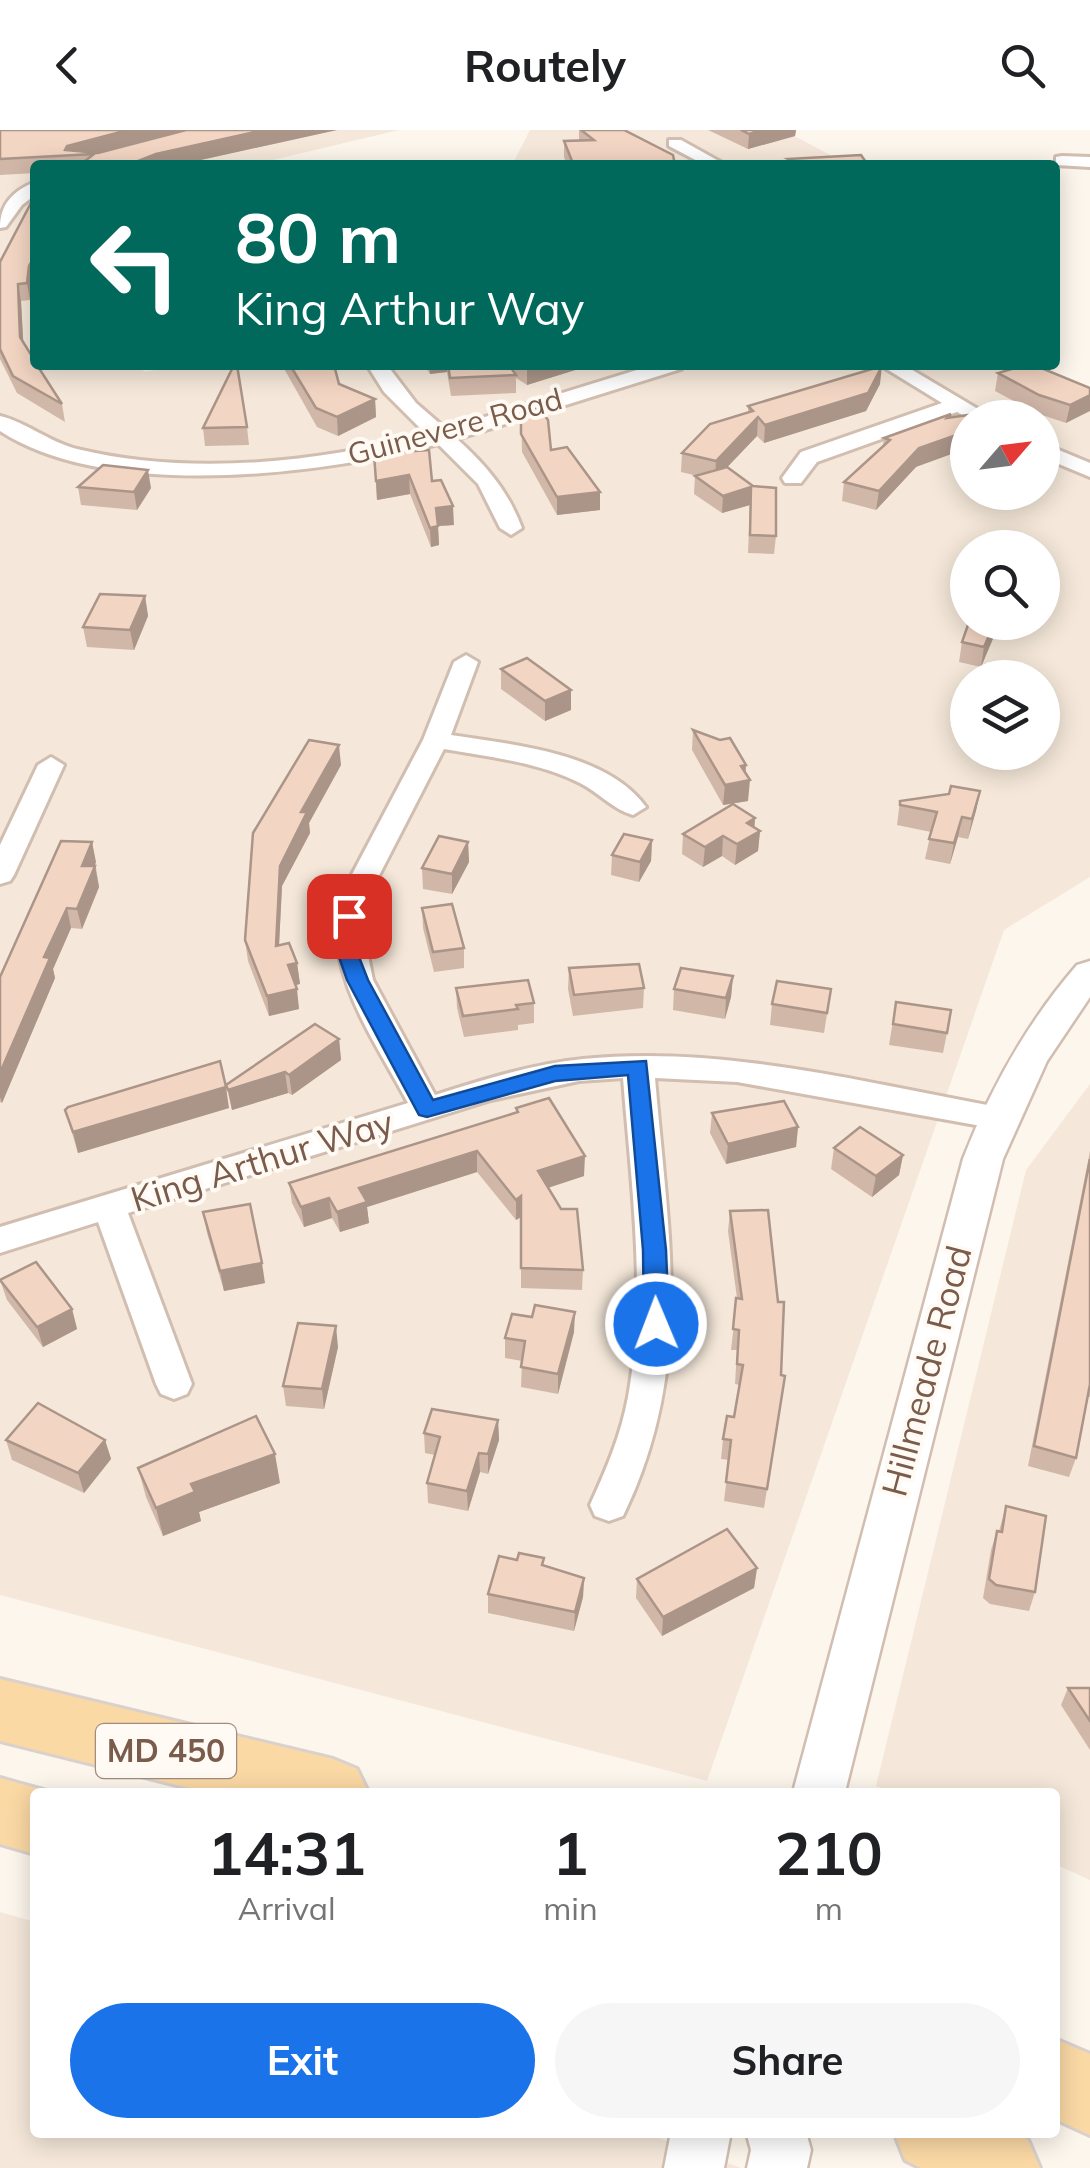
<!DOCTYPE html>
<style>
:root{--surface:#fff;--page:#f6f6f6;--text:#202124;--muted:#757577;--accent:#1a73e8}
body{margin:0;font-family:Mulish,sans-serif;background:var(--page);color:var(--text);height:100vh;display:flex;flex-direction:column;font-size:38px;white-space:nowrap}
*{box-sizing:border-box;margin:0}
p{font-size:32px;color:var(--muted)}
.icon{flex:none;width:55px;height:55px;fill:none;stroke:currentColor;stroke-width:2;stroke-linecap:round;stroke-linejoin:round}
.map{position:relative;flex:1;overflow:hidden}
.drawer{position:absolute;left:30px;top:1658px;width:1030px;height:350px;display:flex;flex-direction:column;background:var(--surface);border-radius:10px;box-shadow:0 5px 25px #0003}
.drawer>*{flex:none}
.banner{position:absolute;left:30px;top:30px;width:1030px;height:210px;border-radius:10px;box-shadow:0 5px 25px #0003;background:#00695c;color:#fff;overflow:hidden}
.needle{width:65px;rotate:62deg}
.tools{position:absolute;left:950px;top:270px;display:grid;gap:20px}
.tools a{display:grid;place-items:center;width:110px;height:110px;border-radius:50%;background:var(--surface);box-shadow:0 5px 25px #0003;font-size:50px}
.pin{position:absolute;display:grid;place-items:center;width:85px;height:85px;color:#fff;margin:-42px;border-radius:20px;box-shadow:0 5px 15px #0006}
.me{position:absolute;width:110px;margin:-55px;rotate:359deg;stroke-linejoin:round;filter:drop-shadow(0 0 8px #0008)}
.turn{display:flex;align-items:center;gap:35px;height:210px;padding:0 40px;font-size:45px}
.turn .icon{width:130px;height:130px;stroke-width:2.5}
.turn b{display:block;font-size:70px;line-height:85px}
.eta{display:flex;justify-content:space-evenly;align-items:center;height:170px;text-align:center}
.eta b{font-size:60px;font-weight:700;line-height:70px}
.cta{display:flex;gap:20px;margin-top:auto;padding:20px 40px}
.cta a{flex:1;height:115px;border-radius:60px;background:var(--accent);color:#fff;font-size:40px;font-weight:700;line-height:115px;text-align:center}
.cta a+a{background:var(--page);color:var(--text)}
header{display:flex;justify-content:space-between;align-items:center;height:130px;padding:0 40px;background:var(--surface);font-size:45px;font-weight:700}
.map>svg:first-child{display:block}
.residential{fill:#f5e8da;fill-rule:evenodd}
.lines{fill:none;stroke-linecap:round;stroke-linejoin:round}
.minor-casing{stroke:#d1beb0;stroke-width:6}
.tertiary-casing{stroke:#d1beb0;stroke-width:5}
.primary-casing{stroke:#dad1cd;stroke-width:6}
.minor{fill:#fff;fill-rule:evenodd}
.tertiary{fill:#fff;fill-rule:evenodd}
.primary{fill:#fbd9a5;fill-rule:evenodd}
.wall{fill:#d1b7a8}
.shaded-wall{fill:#aa9588}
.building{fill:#f3d5c3;stroke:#aa9588;stroke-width:2.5}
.route{fill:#1a73e8;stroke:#114b97;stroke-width:2.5}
.labels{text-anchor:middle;stroke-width:8;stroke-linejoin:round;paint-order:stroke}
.far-street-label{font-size:30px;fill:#7a5c4d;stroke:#fffaf3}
.shield{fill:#fffaf3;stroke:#a28b7f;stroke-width:2.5}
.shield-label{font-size:32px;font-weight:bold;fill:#7a5c4d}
.street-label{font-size:35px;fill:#7a5c4d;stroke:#fffaf3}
</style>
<header><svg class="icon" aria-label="back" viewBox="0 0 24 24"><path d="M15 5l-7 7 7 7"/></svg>Routely<svg class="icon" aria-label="search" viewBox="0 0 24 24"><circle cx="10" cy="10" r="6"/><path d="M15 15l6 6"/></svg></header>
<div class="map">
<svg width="1090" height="2038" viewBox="0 0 1090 2038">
<rect width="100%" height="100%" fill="#fdf6ec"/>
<g class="residential">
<path d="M 0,0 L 399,0 L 252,35 L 35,35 L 35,235 L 140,235 L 144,242 L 187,235 L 1034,235 L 1090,267 L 1090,747 L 1004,800 L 707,1651 L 0,1465 ZM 968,288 L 1042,288 L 1042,362 L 968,362 ZM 968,418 L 1042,418 L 1042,492 L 968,492 ZM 968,548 L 1042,548 L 1042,622 L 968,622 Z"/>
<polygon points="530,0 783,0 849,35 512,35"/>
<polygon points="1090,954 1090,1750 1055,1734 1055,1662 892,1662 876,1656 1026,1040"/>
<polygon points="0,1782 35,1792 35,2002 645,2003 741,2038 0,2038"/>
</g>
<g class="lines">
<defs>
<g id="minor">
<polygon points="669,10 681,10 726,35 705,35 669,16"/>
<polygon points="1062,26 1090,27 1090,37 1056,35 1056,27"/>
<path d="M 35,52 L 35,65 L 22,75 L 6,97 L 0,98 C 0,74 13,61 35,52 Z"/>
<path d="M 367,235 L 387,235 L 416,273 L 446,299 L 653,235 L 684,235 L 681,239 L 457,309 C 486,335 508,361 522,398 L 511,405 L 500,398 L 478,354 L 438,314 C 320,345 107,371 0,301 L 0,286 C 26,292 49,312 77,319 C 188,346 317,333 426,304 L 384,262 Z"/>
<polygon points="880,235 904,235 993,288 968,288 957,282 817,332 801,353 785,353 782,348 801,322 942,273"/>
<polygon points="1042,313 1090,333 1090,347 1042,327"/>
<path d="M 466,525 L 478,532 L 451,605 C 513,615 606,622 646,677 L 633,685 C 614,680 598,662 580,653 C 538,632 490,627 444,619 L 366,771 L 363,801 L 373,850 L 435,965 C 482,950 533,934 583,929 C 722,915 862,952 998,977 L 1009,980 L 1014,988 L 1009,996 L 998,999 L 737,952 L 655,948 C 668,1105 695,1238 623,1386 L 609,1391 L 595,1386 L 590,1375 C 606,1340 621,1305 628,1267 C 647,1162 631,1054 623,948 L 579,951 L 491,970 L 128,1083 L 192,1254 L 187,1264 L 174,1269 L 161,1264 L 156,1254 L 98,1092 L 0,1123 L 0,1097 L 408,973 C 374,909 326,846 338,771 L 423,610 L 454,532 Z"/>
<polygon points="51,627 64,635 14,745 10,751 0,754 0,715 38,635"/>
</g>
<g id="tertiary">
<path d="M 1090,831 L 1090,867 L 1047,931 L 1003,1029 L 845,1662 L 793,1662 L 963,1029 C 991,957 1027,893 1077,835 Z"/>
<polygon points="671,2002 731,2002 724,2038 664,2038"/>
<polygon points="746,2002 806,2002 811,2020 807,2038 747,2038 751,2020"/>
</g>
<g id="primary">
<polygon points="0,1549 333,1629 357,1639 368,1662 205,1662 0,1611"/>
<polygon points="0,1648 50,1662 35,1662 35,1724 0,1714"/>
<polygon points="1055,1909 1090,1924 1090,2005 1055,1989"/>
<polygon points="894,2002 1014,2002 1028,2010 1040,2038 921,2038 905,2030"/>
</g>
</defs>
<use href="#minor" class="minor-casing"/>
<use href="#tertiary" class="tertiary-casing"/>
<use href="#primary" class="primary-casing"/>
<use href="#minor" class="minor"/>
<use href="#tertiary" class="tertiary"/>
<use href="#primary" class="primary"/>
</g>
<g class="wall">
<polygon points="0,0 337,0 178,35 35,35 35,43 0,45"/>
<polygon points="579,0 624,0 675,35 567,35 564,27 564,11 579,10"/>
<polygon points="708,0 796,0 795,6 748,19"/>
<polygon points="35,69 35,149 33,153 30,170 21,171 23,212 62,274 65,292 17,263 0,229 0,132"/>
<polygon points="282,235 334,235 339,254 375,269 376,287 338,306 317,297"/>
<polygon points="424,235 585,235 585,237 527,255 516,248 516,263 451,266 447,242 430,244"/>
<polygon points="998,243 1090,258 1066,293 1036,283 995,261"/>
<polygon points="880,254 866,281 764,313 757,306 727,337 776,406 774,424 748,423 750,375 722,383 694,364 695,346 698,346 681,342 682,323 748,282 748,276"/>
<polygon points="521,283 600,380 557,385 522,322"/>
<polygon points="951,284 950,288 916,337 876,380 842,371 844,352 883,316 884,308"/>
<polygon points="247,297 249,315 205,316 203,298"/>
<polygon points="374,324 432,351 454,395 438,396 439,415 431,417 410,364 377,370"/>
<polygon points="78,357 151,358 137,380 81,375"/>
<polygon points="145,466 148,486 134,520 87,517 83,497"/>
<polygon points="969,492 1000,492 981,537 959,532 962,512"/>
<polygon points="501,539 571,580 545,591 501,559"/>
<polygon points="693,600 745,643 748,671 723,675 692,620"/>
<polygon points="341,635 309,693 310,703 282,756 279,815 297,833 300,854 295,855 299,879 269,886 248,831 245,810 253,703"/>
<polygon points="980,661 968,709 958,707 950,734 925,729 931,702 897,695 900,671"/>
<polygon points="755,688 754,697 760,701 758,721 735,735 722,726 703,737 682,724 683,704"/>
<polygon points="652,710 651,731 639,752 611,745 612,725"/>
<polygon points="92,712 99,757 82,799 71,798 53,839 55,848 2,973 0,972 0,847"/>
<polygon points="468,712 469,732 452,764 423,759 422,738"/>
<polygon points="422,778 464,818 464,838 434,842 423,798"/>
<polygon points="569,838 644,858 643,878 573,886 568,859"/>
<polygon points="733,846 731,867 725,889 673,880 674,859"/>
<polygon points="456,858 534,873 534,893 518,895 518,900 464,907 457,878"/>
<polygon points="831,859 824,903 770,895 772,874"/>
<polygon points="896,872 947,903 943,923 889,915"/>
<polygon points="339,909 341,930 292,965 288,963 232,980 226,955"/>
<polygon points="229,978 78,1023 65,980"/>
<polygon points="516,978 584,1046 548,1058 583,1140 582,1160 521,1158 521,1087 516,1090 477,1042 367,1077 369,1093 340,1102 332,1088 304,1097 292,1073 289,1053 517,982"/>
<polygon points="712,983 798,997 796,1017 726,1034 710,1003"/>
<polygon points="834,1018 903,1025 899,1045 872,1067 831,1039"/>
<polygon points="1090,1021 1090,1267 1088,1266 1076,1328 1069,1347 1028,1336"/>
<polygon points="730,1081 781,1245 785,1246 764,1378 724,1371 729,1330 721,1329 723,1309 734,1287 740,1255 735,1254 737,1220 731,1220 737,1168 728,1101"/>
<polygon points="203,1082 265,1153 224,1161 207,1103"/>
<polygon points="0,1150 72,1179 77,1199 43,1217 7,1170"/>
<polygon points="574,1202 558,1264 521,1257 522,1231 505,1228 505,1208"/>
<polygon points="338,1217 324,1279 286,1276 283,1256"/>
<polygon points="498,1290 499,1310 488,1344 480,1342 468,1381 428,1373 427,1353 435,1325 425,1323 424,1303"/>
<polygon points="6,1310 105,1310 111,1329 84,1363 12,1330"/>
<polygon points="138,1338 280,1353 199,1382 201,1391 163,1406 146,1367"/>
<polygon points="1006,1376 1035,1462 1029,1481 990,1474 983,1468 991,1420 997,1401 999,1401"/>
<polygon points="544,1435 584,1448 583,1467 574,1501 488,1483 488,1464"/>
<polygon points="757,1438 754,1458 662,1506 636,1468 637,1449"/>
<polygon points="1068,1558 1090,1558 1090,1620 1061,1575"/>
</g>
<g class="shaded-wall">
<polygon points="128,0 190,0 95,25 65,20 67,16"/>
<polygon points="264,0 337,0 178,35 128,35 156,24"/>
<polygon points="762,0 796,0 795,6 748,19 749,4"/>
<polygon points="35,126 35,149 33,153 30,170 27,153 29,136"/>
<polygon points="18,154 21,171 24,225 20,207"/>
<polygon points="430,235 447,235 447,242 430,244"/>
<polygon points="535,235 585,235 585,237 527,255 527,238"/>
<polygon points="882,236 880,254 866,281 764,313 765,295"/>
<polygon points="1090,265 1090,281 1066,293 1070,275"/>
<polygon points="375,269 376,287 338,306 337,287"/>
<polygon points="758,287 757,306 715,350 716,331"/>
<polygon points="968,301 968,318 916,337 876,380 879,361 919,318"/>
<polygon points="148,340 151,358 137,380 134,362"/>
<polygon points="409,345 410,364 377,370 376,351"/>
<polygon points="751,357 750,375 722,383 723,366"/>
<polygon points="600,362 600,380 557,385 557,367"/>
<polygon points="453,376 454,395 438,396 439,415 431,417 430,398 436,378"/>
<polygon points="145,466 148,486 134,520 130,500"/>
<polygon points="995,492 1000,492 981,537 984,517"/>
<polygon points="571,560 571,580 545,591 545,571"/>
<polygon points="339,615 341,635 309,693 310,703 282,756 278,836 276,816 280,736 301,682"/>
<polygon points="746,635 745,651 750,650 748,671 723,675 725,655 741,636"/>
<polygon points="980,661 976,681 968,709 972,689"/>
<polygon points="962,687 958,707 950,734 954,713"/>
<polygon points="755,688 754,704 760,701 758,721 735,735 737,714 747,693"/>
<polygon points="723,706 722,726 703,737 705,717"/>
<polygon points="652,710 651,731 639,752 640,732"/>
<polygon points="92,712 96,732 87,756 82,736"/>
<polygon points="468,712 469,732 452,764 452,744"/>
<polygon points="95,736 99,757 82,799 77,779"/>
<polygon points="67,778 71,798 53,839 55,848 2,973 0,967 0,943 44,827"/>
<polygon points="297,833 300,854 291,856 288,835"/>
<polygon points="733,846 731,867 725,889 726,868"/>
<polygon points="297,859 299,879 269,886 267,866"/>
<polygon points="339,909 341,930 292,965 289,945"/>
<polygon points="285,942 288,963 232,980 228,960"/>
<polygon points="226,957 229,978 78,1023 73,1002"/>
<polygon points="798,997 796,1017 726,1034 728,1014"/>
<polygon points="477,1021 477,1042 367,1077 369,1093 340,1102 337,1082 359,1058"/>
<polygon points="903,1025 899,1045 872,1067 876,1046"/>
<polygon points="585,1026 584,1046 538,1061 538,1041"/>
<polygon points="521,1066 521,1087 516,1090 516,1070"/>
<polygon points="329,1068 332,1088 304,1097 301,1077"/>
<polygon points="262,1133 265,1153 224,1161 220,1141"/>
<polygon points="72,1179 77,1199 43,1217 37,1197"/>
<polygon points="575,1182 574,1202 558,1264 558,1244"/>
<polygon points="336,1196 338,1217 324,1279 322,1259"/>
<polygon points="498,1290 499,1310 488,1344 488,1324"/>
<polygon points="105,1310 111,1329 84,1363 78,1343"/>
<polygon points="479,1323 480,1342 468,1381 467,1361"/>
<polygon points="275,1324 280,1353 199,1382 201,1391 163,1406 156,1378 191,1354"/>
<polygon points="757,1438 754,1458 662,1506 663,1487"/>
<polygon points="584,1448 583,1467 574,1501 575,1482"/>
</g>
<g class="building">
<polygon points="0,0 128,0 67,16 65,20 98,23 186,0 264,0 156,24 128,35 80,35 94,24 0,29"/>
<polygon points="581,0 624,0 673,25 675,35 570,35 572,31 564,11 594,10"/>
<polygon points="741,0 762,0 749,4"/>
<polygon points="861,25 868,35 800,35 788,29"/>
<polygon points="35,69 35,126 29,136 27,153 18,154 20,207 35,231 35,235 37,235 62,274 13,246 0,219 0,132 32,71"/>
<polygon points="234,235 237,235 247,297 203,298"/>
<polygon points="290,235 334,235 339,254 375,269 337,287 316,278"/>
<polygon points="448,235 509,235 516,245 450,248"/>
<polygon points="1026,235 1034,235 1090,258 1090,265 1070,275 1039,265 998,243"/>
<polygon points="882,236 868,263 765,295 758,287 716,331 682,323 710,294 753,281 748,276"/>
<polygon points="539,278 548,290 551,320 567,317 600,362 557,367 521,304 521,283"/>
<polygon points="989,282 990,288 968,288 968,301 919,318 879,361 844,352 890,310 884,308 951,284 947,288"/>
<polygon points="429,320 432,351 441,350 453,376 436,378 438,396 430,398 409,345 376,351 374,324"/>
<polygon points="103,335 148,340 134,362 78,357"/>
<polygon points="727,337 753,356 776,358 776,406 750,405 751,357 723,366 695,346"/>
<polygon points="100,464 145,466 130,500 83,497"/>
<polygon points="969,492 995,492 984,517 962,512"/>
<polygon points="527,528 571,560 545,571 501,539"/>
<polygon points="693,600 720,610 730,608 746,635 741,636 750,650 725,655"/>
<polygon points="309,610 339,615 301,682 307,682 280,736 276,816 289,813 297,833 288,835 297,859 267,866 245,810 253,703"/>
<polygon points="951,656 980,661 972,689 962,687 954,713 929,709 937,682 900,675 900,671 949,664"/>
<polygon points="733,674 755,688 747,693 760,701 737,714 723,706 705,717 683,704"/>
<polygon points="624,704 652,710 640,732 612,725"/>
<polygon points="439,706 468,712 452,744 422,738"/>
<polygon points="61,711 92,712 82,736 95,736 77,779 67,778 44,827 50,828 0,943 0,847"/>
<polygon points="452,774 464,818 433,822 422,778"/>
<polygon points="639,834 644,858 574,865 569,838"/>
<polygon points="681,838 733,846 726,868 674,859"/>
<polygon points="528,850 534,873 516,875 518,879 463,886 456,858"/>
<polygon points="777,851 831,859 827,883 772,874"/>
<polygon points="896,872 951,880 947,903 893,894"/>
<polygon points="315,894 339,909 289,945 285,942 228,960 226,955"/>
<polygon points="220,931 226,957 73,1002 65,980 68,977"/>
<polygon points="549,968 585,1026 538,1041 561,1079 577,1079 583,1140 521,1138 521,1066 516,1070 477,1021 359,1058 367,1072 337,1082 329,1068 301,1077 289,1053 518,982 516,978"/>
<polygon points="784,971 798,997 728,1014 712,983"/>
<polygon points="860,997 903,1025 876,1046 834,1018"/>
<polygon points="1090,1029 1090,1254 1076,1328 1034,1316"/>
<polygon points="250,1074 262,1133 220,1141 203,1082"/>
<polygon points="768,1080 778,1172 784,1172 781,1245 785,1246 767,1359 726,1352 731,1310 723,1309 727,1286 734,1287 743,1235 737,1234 739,1200 733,1199 736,1168 742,1169 730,1081"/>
<polygon points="36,1132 72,1179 37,1197 0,1150"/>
<polygon points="535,1175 575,1182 558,1244 521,1237 525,1211 505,1208 512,1184 532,1187"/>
<polygon points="298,1193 336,1196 322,1259 283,1256"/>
<polygon points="38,1273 105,1310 78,1343 6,1310"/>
<polygon points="432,1279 498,1290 488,1324 479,1323 467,1361 427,1353 440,1307 424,1303"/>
<polygon points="256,1286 275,1324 191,1354 195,1362 156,1378 138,1338"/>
<polygon points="1006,1376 1046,1386 1035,1462 996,1455 989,1449 997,1401 1002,1402"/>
<polygon points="727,1399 757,1438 663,1487 637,1449"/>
<polygon points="519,1423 544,1428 542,1435 584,1448 575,1482 488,1464 499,1426 517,1430"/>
<polygon points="1068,1558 1090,1558 1090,1591"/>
</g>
<polygon class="route" points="349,780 359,786 359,827 368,850 433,970 555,936 646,931 666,1120 669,1194 665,1201 648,1201 644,1194 643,1120 628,945 555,951 427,987 419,985 347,850 339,827 339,786"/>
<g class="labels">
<g class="far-street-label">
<text transform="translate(455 297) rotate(-15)" y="10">Guinevere Road</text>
</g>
<rect class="shield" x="96" y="1594" width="140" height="54" rx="8"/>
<g class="shield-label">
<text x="166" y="1632">MD 450</text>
</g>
<g class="street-label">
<text transform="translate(262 1031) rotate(-17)" y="12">King Arthur Way</text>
<text transform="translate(927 1241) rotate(-75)" y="12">Hillmeade Road</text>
</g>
</g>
</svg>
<div class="tools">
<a><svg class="needle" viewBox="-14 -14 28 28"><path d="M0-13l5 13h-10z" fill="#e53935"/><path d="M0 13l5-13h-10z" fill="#757577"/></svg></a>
<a><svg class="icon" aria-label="search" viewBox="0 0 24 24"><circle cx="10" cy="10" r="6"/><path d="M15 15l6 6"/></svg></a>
<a><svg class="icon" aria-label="layers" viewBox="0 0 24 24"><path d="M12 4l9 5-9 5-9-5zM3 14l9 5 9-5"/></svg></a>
</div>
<div class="pin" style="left:349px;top:786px;background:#d93025"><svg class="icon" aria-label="arrive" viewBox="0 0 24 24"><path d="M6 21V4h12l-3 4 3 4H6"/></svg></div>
<svg class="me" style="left:656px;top:1194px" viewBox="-20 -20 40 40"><circle r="17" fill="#1a73e8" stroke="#fff" stroke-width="3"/><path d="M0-11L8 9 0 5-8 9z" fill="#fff"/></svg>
<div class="banner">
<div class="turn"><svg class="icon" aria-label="left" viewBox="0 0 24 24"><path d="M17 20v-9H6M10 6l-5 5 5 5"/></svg><div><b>80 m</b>King Arthur Way</div></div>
</div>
<section class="drawer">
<div class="eta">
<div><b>14:31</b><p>Arrival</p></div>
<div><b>1</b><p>min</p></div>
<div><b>210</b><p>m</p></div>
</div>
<div class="cta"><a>Exit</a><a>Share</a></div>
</section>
</div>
